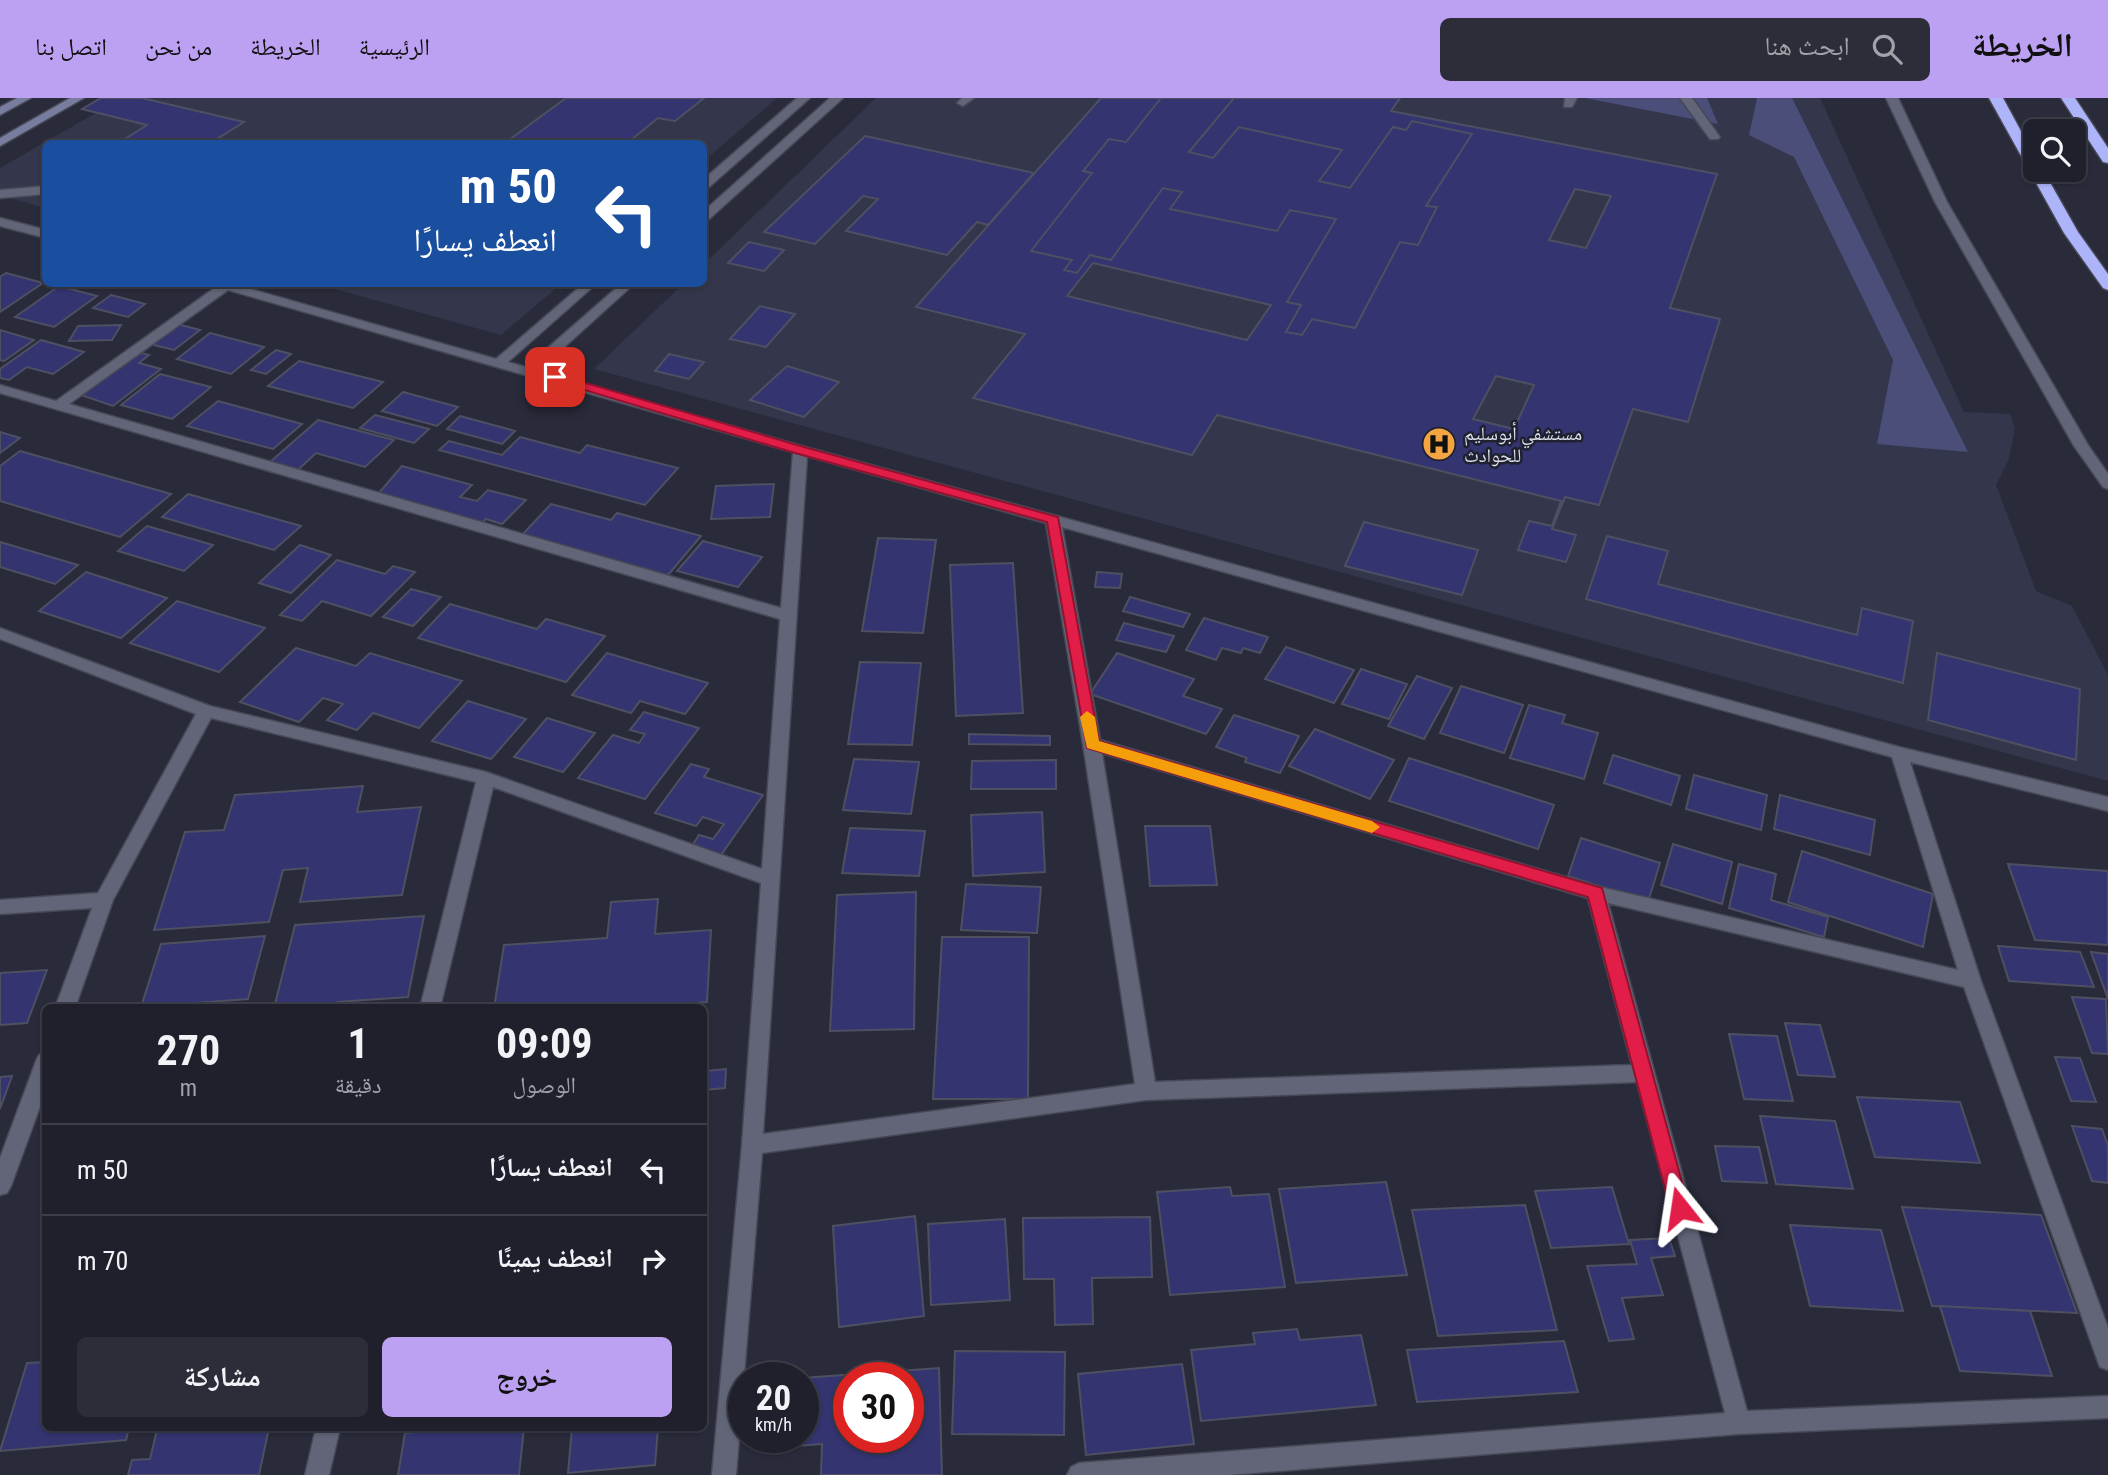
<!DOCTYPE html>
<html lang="ar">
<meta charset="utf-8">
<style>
:root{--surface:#1f202c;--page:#2c2d38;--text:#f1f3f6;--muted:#a1a3a9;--line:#3c3e48;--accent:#bca0f2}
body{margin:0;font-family:"Roboto Condensed","Noto Naskh Arabic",sans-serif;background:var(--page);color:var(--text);direction:rtl;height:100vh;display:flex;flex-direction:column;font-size:26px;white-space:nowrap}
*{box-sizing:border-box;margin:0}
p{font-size:23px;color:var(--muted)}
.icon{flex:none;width:38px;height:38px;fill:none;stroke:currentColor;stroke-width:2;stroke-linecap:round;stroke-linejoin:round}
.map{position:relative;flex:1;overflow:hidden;direction:ltr}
.side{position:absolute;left:42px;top:906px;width:665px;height:427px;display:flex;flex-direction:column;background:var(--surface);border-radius:10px;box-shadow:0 2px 5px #0004,0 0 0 2px var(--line);direction:rtl}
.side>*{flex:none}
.top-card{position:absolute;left:42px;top:42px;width:665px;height:147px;border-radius:10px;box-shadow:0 2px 5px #0004,0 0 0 2px var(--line);direction:rtl;background:#1a4fa0;color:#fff;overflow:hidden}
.tools{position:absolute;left:2023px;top:21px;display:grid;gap:14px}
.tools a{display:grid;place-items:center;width:63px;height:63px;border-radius:10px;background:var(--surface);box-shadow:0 2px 5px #0004,0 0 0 2px var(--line);font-size:35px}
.speed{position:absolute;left:728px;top:1264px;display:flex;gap:14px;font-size:35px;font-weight:700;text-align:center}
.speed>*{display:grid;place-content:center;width:91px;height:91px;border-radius:50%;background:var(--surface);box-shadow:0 2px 5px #0004,0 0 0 2px var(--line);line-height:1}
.speed small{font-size:18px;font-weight:400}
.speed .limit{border:10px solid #d22;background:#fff;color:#111}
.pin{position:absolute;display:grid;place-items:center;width:60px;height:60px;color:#fff;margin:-30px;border-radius:14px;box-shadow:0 4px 10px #0006}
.me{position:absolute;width:77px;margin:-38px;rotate:345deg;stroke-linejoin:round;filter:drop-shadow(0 0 5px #0008)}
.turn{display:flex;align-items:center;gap:24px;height:147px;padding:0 35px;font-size:32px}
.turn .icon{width:91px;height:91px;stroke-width:2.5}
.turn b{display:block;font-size:49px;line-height:60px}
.eta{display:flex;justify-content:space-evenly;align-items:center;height:119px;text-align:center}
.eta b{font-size:42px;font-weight:700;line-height:49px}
.primary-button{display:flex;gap:14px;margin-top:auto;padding:14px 35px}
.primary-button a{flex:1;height:80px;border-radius:10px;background:var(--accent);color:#111;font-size:28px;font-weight:700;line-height:80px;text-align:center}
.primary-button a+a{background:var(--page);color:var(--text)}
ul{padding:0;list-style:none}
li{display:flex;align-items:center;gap:21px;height:91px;padding:0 35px;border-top:2px solid var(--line)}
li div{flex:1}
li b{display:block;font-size:26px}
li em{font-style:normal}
header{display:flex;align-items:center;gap:42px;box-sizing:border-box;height:98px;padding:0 35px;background:var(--accent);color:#111}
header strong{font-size:33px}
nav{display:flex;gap:38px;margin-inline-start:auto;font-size:24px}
.search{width:490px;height:63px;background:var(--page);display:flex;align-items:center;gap:18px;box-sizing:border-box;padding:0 24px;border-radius:10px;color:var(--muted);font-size:26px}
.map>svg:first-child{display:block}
.built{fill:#34364c}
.green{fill:#4a4e79}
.building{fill:#333470;stroke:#4e5062;stroke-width:2;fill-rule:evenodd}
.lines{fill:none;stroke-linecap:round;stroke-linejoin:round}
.lane-casing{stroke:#474856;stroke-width:3}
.street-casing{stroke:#474856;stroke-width:3}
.secondary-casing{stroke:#474856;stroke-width:3}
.highway-casing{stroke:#474856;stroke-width:3}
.lane{fill:#626578;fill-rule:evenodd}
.street{fill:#626578;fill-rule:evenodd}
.secondary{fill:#787d9f;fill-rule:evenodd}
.highway{fill:#adb4f9;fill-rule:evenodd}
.route{fill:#e11d48;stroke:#92132f;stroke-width:2}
.slow{fill:#f59e0b}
.labels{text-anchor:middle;stroke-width:5;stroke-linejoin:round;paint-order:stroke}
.poi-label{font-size:19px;fill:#dddfea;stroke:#1f2131;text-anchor:start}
</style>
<header>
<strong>الخريطة</strong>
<div class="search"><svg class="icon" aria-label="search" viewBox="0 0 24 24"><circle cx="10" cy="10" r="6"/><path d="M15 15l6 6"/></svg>ابحث هنا</div>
<nav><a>الرئيسية</a><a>الخريطة</a><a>من نحن</a><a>اتصل بنا</a></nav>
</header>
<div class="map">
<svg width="2108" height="1377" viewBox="0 0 2108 1377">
<rect width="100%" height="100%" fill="#292b3b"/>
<g class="built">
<polygon points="122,0 777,0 704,63 704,46 46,46 45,110 0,97 0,70"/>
<polygon points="876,0 1820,0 1964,314 2010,316 2015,330 2009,361 1996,387 2036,493 2072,508 2108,577 2108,683 594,271 683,186 704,186 704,166"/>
<polygon points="317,186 561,186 501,237"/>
</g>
<g class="green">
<polygon points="1585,0 1707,0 1718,26"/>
<polygon points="1757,0 1792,0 1968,354 1877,346 1893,262 1794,59 1749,37"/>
</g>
<g class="building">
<polygon points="101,0 142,0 244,24 212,44 218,46 117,46 147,27 82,11"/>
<polygon points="566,0 704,0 675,23 658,20 626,46 505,45"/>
<path d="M 1101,0 L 1400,0 L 1391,13 L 1717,76 L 1670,210 L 1720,221 L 1688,324 L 1633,311 L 1599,407 L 1565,399 L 1552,431 L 1576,437 L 1566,464 L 1518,452 L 1529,423 L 1552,428 L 1561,403 L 1217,317 L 1192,357 L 973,300 L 1025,236 L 916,209 ZM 1575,91 L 1611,98 L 1586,150 L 1549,142 ZM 1093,165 L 1271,207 L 1247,242 L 1067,198 ZM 1496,278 L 1534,287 L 1514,331 L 1473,321 Z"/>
<polygon points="1161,0 1234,0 1189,54 1213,60 1239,29 1342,52 1319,83 1350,90 1393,29 1406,32 1412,23 1472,36 1426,108 1437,109 1418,147 1400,144 1355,230 1312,221 1302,237 1286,234 1301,207 1287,204 1336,121 1290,112 1277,133 1170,111 1182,94 1163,90 1111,162 1090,157 1077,175 1064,172 1072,162 1031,153 1092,75 1083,73 1109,41 1126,44"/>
<polygon points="865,38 1034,75 988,127 977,124 947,157 846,133 878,101 863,98 815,146 764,134"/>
<polygon points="749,144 784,152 764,173 728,165"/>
<polygon points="6,175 43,185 0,214 0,179"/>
<polygon points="59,188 97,198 54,229 15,219"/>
<polygon points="111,197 145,206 128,219 93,210"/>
<polygon points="760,208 795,216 766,249 730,241"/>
<polygon points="177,226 200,232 174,252 150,246"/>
<polygon points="121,227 112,242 69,243 78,228"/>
<polygon points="0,232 34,242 4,263 0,262"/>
<polygon points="210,235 264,249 231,276 177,261"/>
<polygon points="41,242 84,254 53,276 27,269 9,282 0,280 0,271"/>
<polygon points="276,252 291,256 266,276 251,272"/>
<polygon points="141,255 149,257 139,265 161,271 113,308 81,297"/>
<polygon points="669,256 704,264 689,281 655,273"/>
<polygon points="299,263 383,284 353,310 268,288"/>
<polygon points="787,268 839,284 804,319 750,302"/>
<polygon points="160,276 211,289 172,321 121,307"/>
<polygon points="403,294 458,309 437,328 382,313"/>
<polygon points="218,303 302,326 273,351 187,328"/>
<polygon points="375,317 429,331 414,345 360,330"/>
<polygon points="460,318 515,333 502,346 447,331"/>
<polygon points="318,322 394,342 365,369 316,355 298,372 270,364"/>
<polygon points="0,334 20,340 0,355"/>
<polygon points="520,339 580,355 587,347 678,370 645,407 439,352 449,343 502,357"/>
<polygon points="20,353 171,396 120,439 0,403 0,368"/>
<polygon points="402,368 472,387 460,399 477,403 488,392 526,402 502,426 486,421 482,425 378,396"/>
<polygon points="774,386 770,419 711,421 716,388"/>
<polygon points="188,396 301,428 274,452 162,419"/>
<polygon points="551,406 611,422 617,415 701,438 668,477 522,437"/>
<polygon points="1364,424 1478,452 1462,497 1345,468"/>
<polygon points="147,428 213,447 184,473 118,453"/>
<polygon points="1607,438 1668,453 1658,486 1857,537 1862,510 1913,523 1903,585 1586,501"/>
<polygon points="878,440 936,442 923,535 862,533"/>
<polygon points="703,443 762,459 738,489 677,473"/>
<polygon points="0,444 78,467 55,486 0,469"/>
<polygon points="300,447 331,457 291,495 259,485"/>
<polygon points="337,462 385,476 393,468 415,474 371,518 322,503 302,523 280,517"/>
<polygon points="1013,465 1023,615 956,618 950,467"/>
<polygon points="86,474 167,500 121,540 39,513"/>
<polygon points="1097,474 1122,476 1120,490 1095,489"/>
<polygon points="411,491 441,499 413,528 383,519"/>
<polygon points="1130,499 1190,516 1183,529 1123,513"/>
<polygon points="177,503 265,530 219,574 130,545"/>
<polygon points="450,506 537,531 546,521 605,538 566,584 418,540"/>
<polygon points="1204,520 1268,539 1260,555 1243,550 1241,555 1222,550 1216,562 1186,552"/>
<polygon points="1124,525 1174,538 1166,554 1116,542"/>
<polygon points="1286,549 1354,572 1334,605 1265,581"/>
<polygon points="296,550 356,568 370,555 462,583 419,630 373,615 357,632 327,622 343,606 323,600 299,624 240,604"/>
<polygon points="607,555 708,585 685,616 640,603 631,615 572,597"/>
<polygon points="1117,555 1194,581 1183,598 1222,611 1206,636 1090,596"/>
<polygon points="1937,555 2080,591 2076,662 1928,622"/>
<polygon points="860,564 921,565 912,647 848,646"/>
<polygon points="1361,571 1407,586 1389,621 1342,606"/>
<polygon points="1417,578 1452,590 1424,641 1388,628"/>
<polygon points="1461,588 1523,607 1504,655 1440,635"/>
<polygon points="468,603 526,621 491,661 432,643"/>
<polygon points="1529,607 1565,617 1562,625 1598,635 1584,681 1510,660"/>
<polygon points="644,614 699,630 645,701 578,680 613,637 639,645 645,636 630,632"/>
<polygon points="1234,617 1299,638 1280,675 1245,664 1247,660 1216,649"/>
<polygon points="547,620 595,635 563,674 514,659"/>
<polygon points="1315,631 1394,662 1370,701 1289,668"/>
<polygon points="969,636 1050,638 1050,647 969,646"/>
<polygon points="1613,657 1680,678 1671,707 1604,685"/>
<polygon points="1409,660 1554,707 1538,751 1389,703"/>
<polygon points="854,661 919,664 911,716 843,712"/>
<polygon points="1056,662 1056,691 971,691 972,663"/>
<polygon points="691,666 709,671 704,679 763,697 721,757 692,748 699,737 713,741 724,726 703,719 696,728 655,715"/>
<polygon points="1694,677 1767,697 1761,732 1686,711"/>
<polygon points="363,688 357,714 421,709 402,797 300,804 308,770 283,772 269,824 154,832 185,734 224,732 235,697"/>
<polygon points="1780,697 1875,722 1870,757 1774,731"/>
<polygon points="1042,714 1045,774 973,778 971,717"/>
<polygon points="1145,728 1210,728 1217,787 1150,788"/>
<polygon points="850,730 925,733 919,778 842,775"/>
<polygon points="1581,740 1660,765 1648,804 1568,778"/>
<polygon points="1673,746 1732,764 1722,806 1661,787"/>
<polygon points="1802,753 1933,796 1923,849 1788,804"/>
<polygon points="1739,766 1776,776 1771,802 1828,819 1824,839 1729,810"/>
<polygon points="2008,766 2108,773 2108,847 2035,842"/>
<polygon points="966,786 1041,789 1037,835 961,832"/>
<polygon points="916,794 914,931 830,933 837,797"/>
<polygon points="658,801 655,836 711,832 707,904 626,910 494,910 504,847 607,840 611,804"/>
<polygon points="424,818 408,899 337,904 336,910 274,910 295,827"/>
<polygon points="265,838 248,901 141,909 161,846"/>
<polygon points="942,839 1029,839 1028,1001 933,1001"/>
<polygon points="1998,848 2080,854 2094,889 2009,883"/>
<polygon points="2091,854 2108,856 2108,901"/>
<polygon points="47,872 27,925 0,927 0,875"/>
<polygon points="2072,899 2106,901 2108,956 2092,955"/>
<polygon points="1785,925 1820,927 1835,979 1798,977"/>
<polygon points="704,934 708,934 705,973 726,971 725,990 704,992"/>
<polygon points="1729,936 1777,938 1793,1003 1744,1001"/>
<polygon points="2055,959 2080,960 2096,1004 2071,1003"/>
<polygon points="12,978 0,1011 0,979"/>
<polygon points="1857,999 1960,1004 1980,1065 1875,1059"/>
<polygon points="1760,1018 1835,1023 1853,1091 1776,1086"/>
<polygon points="2072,1028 2102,1031 2108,1048 2108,1085 2092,1083"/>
<polygon points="1715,1048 1759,1049 1767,1085 1722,1083"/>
<polygon points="1386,1084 1407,1177 1296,1185 1279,1091"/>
<polygon points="1230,1089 1232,1098 1269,1096 1285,1189 1170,1197 1157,1094"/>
<polygon points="1612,1089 1629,1146 1551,1150 1535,1093"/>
<polygon points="1525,1107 1557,1232 1438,1238 1412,1112"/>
<polygon points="1902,1109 2041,1117 2077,1215 1932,1208"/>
<polygon points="915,1118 924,1218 839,1229 833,1128"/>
<polygon points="1150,1119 1152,1179 1092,1180 1093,1226 1055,1227 1054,1181 1024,1181 1023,1120"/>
<polygon points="1005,1121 1010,1202 931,1207 928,1126"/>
<polygon points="1790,1127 1881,1132 1903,1213 1810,1208"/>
<polygon points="1669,1140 1675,1158 1651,1160 1663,1197 1622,1200 1634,1241 1609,1243 1587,1168 1637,1166 1630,1142"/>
<polygon points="1940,1208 2030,1213 2052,1278 1960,1273"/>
<polygon points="1297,1231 1300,1242 1361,1237 1376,1307 1201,1323 1191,1252 1255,1246 1253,1235"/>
<polygon points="1564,1243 1578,1294 1417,1304 1407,1252"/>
<polygon points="955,1253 1065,1254 1064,1337 952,1336"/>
<polygon points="46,1264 46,1330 129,1330 126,1342 0,1353 27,1265"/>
<polygon points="1182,1266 1194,1346 1086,1357 1078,1276"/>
<path d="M 939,1270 L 942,1377 L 821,1377 L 822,1346 L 797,1348 L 798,1339 L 803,1339 L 803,1280 ZM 849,1279 L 908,1279 L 908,1339 L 849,1339 Z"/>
<polygon points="181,1330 269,1330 259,1377 128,1377 132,1362 150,1361 157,1332"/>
<polygon points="460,1330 524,1330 519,1377 398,1377 405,1335"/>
<polygon points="572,1330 658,1330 655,1367 568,1375"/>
</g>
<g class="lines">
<defs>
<g id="lane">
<polygon points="962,0 974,0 963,8 957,5"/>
<polygon points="1565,0 1577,0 1572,9 1564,9"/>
<polygon points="1680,0 1692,0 1720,39 1718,41 1710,41"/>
<polygon points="46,88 46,96 0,100 0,92"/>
</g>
<g id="street">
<polygon points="797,0 810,0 708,90 704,90 704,81"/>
<polygon points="830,0 843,0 708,122 704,123 704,113"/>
<polygon points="1886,0 1898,0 1947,104 2088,347 2108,376 2108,391 2103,389 2074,348 1935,104"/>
<polygon points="0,120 46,132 46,140 0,128"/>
<path d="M 215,186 L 233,186 L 496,261 L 583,186 L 596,186 L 508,264 L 526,269 L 621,186 L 634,186 L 538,273 L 805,349 L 1899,649 L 2108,699 L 2108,713 L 1910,664 L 1981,883 L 2108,1230 L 2108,1272 L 2100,1269 L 2097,1261 L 1964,889 L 1608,805 L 1747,1313 L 2108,1298 L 2108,1320 L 1739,1336 L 1228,1377 L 1067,1377 L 1071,1369 L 1079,1365 L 1725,1315 L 1637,984 L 1146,1002 L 762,1055 L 736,1377 L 712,1377 L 742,1047 L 761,785 L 493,689 L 440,910 L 420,910 L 476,684 L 211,620 L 113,802 L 75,910 L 55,910 L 92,810 L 0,816 L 0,802 L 98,795 L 196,616 L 0,541 L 0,530 L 210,608 L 486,674 L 762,771 L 780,521 L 0,295 L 0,287 L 56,303 L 216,189 ZM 228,192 L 793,354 L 781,510 L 69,306 ZM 807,358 L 1046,425 L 1083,646 L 1135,986 L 763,1036 ZM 1062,429 L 1892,659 L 1958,872 L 1596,788 L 1100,642 ZM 1102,655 L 1588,800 L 1632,967 L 1155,984 Z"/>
<polygon points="46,955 46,992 11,1088 7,1095 0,1097 0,1060 36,963 39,957"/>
<polygon points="316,1330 340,1330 329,1377 305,1377"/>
</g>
<g id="secondary">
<polygon points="17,0 31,0 0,17 0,9"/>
<polygon points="70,0 84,0 0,48 0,40"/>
</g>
<g id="highway">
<polygon points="1989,0 2003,0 2035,59 2035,72 2043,72 2078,134 2108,176 2108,192 2103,190 2064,135"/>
<polygon points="2061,0 2075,0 2108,50 2108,65 2103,64"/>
</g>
</defs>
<use href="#lane" class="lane-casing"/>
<use href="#street" class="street-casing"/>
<use href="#secondary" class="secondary-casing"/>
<use href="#highway" class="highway-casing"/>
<use href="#lane" class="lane"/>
<use href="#street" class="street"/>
<use href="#secondary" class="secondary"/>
<use href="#highway" class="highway"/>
</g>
<polygon class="route" points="555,276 804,349 1058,419 1099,643 1602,790 1689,1110 1687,1116 1680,1118 1673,1116 1670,1110 1588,799 1087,650 1047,424 795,355 551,282 549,279"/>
<polygon class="slow" points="1087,613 1095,619 1099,643 1372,723 1380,729 1372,735 1087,650 1080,619"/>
<defs>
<symbol id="hospital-disc" viewBox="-11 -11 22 22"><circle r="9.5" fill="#f2a541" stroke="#1f2131"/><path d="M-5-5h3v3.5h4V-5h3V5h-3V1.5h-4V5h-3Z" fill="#111"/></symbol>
</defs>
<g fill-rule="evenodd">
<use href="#hospital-disc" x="1420" y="327" width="38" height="38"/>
</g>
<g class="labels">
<g class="poi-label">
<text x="1464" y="342">مستشفي أبوسليم<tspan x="1464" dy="22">للحوادث</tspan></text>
</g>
</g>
</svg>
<div class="tools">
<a><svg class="icon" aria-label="search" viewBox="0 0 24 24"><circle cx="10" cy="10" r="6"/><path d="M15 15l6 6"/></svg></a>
</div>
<div class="speed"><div>20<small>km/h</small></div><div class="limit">30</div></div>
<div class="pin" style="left:555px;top:279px;background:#d93025"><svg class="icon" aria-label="arrive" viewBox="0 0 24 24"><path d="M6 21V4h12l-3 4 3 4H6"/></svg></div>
<svg class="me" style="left:1680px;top:1110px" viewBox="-20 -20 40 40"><path d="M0-17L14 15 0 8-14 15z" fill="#e11d48" stroke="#fff" stroke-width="4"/></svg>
<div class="top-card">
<div class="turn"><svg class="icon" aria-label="left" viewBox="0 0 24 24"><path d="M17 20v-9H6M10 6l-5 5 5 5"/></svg><div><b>50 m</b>انعطف يسارًا</div></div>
</div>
<section class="side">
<div class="eta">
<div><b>09:09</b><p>الوصول</p></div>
<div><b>1</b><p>دقيقة</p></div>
<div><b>270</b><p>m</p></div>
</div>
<ul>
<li><svg class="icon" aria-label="left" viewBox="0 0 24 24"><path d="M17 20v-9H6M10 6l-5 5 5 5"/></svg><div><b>انعطف يسارًا</b></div><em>50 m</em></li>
<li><svg class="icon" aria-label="right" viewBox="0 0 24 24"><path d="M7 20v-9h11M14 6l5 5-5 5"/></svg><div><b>انعطف يمينًا</b></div><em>70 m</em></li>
</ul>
<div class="primary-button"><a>خروج</a><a>مشاركة</a></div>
</section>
</div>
